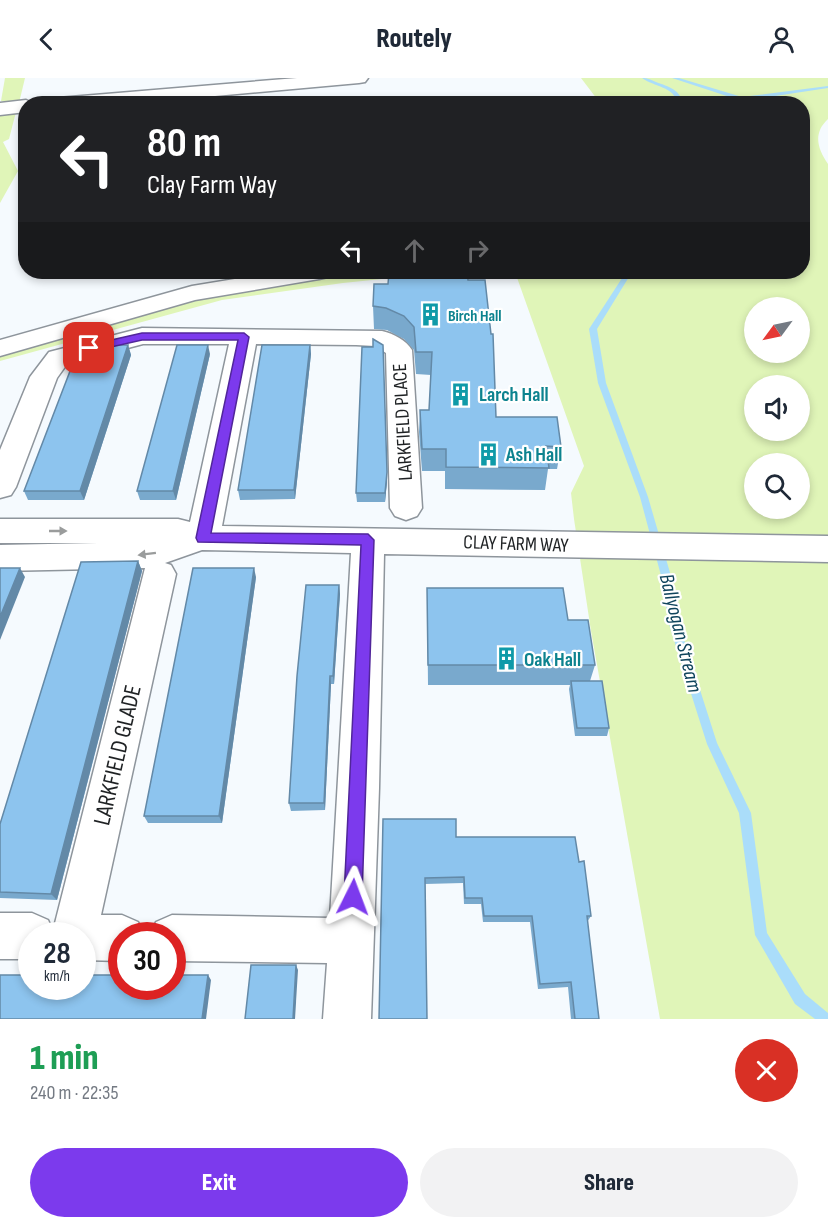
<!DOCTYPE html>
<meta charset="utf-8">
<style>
:root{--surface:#fff;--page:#f2f2f3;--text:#1f2937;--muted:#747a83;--accent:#7c3aed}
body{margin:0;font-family:"Sofia Sans Condensed",sans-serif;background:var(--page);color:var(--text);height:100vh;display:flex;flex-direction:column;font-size:22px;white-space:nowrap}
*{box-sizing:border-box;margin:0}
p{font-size:20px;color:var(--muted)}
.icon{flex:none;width:33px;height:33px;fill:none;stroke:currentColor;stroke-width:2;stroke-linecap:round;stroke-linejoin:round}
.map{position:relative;height:941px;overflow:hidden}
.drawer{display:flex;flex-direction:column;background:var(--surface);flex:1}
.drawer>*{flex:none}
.hud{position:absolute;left:18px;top:18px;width:792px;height:183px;border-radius:24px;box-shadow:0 3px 9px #0003;background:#202124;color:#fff;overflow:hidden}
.needle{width:39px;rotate:237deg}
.buttons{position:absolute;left:744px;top:219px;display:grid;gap:12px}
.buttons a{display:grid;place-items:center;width:66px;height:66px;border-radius:50%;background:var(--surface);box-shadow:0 3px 9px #0003;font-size:30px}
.speed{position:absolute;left:18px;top:844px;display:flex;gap:12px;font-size:30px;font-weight:700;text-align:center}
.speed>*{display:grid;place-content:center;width:78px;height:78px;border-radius:50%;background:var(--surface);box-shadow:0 3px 9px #0003;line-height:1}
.speed small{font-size:15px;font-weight:400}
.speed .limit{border:9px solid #d22;background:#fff;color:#111}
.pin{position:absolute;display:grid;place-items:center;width:51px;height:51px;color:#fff;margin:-26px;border-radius:12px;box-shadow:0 3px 9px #0006}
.me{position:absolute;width:66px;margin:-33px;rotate:3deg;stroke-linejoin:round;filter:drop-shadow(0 0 4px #0008)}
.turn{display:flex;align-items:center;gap:21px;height:126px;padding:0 30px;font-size:27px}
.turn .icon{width:78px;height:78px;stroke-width:2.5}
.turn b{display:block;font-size:42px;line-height:51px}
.lanes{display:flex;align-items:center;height:57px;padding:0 30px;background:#0003;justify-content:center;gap:30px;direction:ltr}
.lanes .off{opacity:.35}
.round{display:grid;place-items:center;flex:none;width:63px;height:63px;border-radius:32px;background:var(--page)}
.overview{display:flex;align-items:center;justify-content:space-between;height:102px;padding:0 30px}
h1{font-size:36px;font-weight:800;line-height:45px;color:#1e9e55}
.action{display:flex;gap:12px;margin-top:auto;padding:12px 30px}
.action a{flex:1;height:69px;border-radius:36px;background:var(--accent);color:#fff;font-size:24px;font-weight:800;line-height:69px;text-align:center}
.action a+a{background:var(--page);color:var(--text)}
header{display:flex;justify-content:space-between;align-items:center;height:78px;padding:0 30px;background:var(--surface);font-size:27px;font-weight:800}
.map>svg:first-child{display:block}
.green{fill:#e0f5b8;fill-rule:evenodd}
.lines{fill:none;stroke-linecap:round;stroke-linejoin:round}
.stream{fill:#aaddfa;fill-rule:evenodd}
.minor-casing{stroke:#8e959c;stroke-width:3}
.minor{fill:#fff;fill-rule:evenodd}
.wall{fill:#79a9cd}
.shaded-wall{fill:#6389a7}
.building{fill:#8dc4ee;stroke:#6389a7;stroke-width:1.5}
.oneway{fill:#9a9c9c}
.route{fill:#7c3aed;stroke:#51269a;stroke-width:1.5}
.labels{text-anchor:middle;stroke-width:4.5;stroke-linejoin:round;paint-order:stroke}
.far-culture-label{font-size:16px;font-weight:bold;fill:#0d838f;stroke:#fff;text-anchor:start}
.culture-label{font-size:20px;font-weight:bold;fill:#0d838f;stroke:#fff;text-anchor:start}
.street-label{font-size:20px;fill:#1f2224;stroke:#fff}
.water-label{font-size:21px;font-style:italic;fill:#0f445c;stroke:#fff}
.near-street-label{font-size:24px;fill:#1f2224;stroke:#fff}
</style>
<header><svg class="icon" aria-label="back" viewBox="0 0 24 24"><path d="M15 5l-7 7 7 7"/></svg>Routely<svg class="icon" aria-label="person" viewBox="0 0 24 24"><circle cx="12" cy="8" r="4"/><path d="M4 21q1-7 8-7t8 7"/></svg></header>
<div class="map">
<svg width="828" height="941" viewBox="0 0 828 941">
<rect width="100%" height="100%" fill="#f5fafe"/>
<g class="green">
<polygon points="5,0 25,0 19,25 1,23"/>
<path d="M 581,0 L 828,0 L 828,41 C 813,55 817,70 828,86 L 828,941 L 660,941 L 591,553 L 574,441 L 571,415 L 584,388 L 515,194 L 802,194 L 802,26 L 600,25 ZM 754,230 L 800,230 L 800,274 L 754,274 ZM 754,308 L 800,308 L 800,352 L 754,352 ZM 754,386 L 800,386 L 800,430 L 754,430 Z"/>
<polygon points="16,34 9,61 3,64 18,93 0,125 0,37"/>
<polygon points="347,194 450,194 343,205 222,222 0,283 0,274 181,225 258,206"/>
</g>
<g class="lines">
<g class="stream">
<path d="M 642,0 C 648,0 651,2 656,4 C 669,9 680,11 683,26 L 678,26 C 674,8 654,9 642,0 Z"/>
<polygon points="672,0 679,0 742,19 828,8 828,10 742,23"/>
<polygon points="626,194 632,194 597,251 606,305 648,419 673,505 678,543 717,665 751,735 767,855 805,916 828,935 828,941 815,941 795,926 755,857 739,735 707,666 668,543 663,505 640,419 598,305 589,251"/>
</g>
<defs>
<g id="minor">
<polygon points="297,0 368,0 365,4 359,5 128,26 49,26 51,22 58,20"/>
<polygon points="26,22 34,26 26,26 26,34 0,37 0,25"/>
<polygon points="278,194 331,194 328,199 319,201 195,222 0,278 0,262 192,208"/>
<path d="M 142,250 L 382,253 C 394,256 406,262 412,272 L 422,430 L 417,438 L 406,442 L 395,438 L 390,430 L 386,275 L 375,268 L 356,267 L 256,266 L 222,448 L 828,458 L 828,484 L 384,476 L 379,710 L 371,941 L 323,941 L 327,885 L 172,883 L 172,858 L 150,858 L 156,844 L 172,837 L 330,840 L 351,475 L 202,472 L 165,485 L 171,487 L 176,496 L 101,837 L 122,837 L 138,844 L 144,858 L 122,858 L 122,883 L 82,882 L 82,858 L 32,858 L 32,881 L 0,881 L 0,835 L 32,835 L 48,842 L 53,853 L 145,490 L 0,493 L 0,467 L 98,465 L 0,465 L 0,441 L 178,441 L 190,444 L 229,266 L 143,266 L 67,286 L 57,300 L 16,409 L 11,417 L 0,420 L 0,372 L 30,299 L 49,274 Z"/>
</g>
</defs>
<use href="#minor" class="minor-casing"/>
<use href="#minor" class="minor"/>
</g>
<g class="wall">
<polygon points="468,202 496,339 561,369 557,391 548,391 545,412 445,411 445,393 422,393 419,354 420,332 429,332 431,297 416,296 414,272 404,261 387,252 374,251 373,228 388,206"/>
<polygon points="128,267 131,277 84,422 28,422 24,413"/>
<polygon points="310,267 311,276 295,421 240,422 238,412"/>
<polygon points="210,276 176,422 140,422 137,413"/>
<polygon points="387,403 385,424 357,424 356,415"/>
<polygon points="138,483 142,493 57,822 0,820 0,746"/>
<polygon points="256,499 222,745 148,745 144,738"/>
<polygon points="339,507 340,516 334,606 331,606 325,732 291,733 289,725"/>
<polygon points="427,510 595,587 590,603 609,650 607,658 575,658 569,611 570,607 428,607"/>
<polygon points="383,741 456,759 579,784 591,838 587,844 599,941 571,941 568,909 538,911 530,844 483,844 481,826 464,826 463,805 425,806"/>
</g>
<g class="shaded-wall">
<polygon points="128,267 131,277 84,422 80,413"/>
<polygon points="208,267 210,276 176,422 173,413"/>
<polygon points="310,267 311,276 295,421 294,412"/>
<polygon points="383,267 387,403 385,424 385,415"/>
<polygon points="138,483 142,493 57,822 51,816"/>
<polygon points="20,490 25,499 0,562 0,539"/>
<polygon points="254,490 256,499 222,745 219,738"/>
<polygon points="339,507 340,516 334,606 333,598"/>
<polygon points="330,598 331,606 325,732 324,725"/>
<polygon points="296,887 298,892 295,941 293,941"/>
<polygon points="208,897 211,902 206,941 202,941"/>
</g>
<g class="building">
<polygon points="389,194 467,194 468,202 485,202 491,256 493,256 496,339 557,339 561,369 546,368 549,390 446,389 446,371 422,371 420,332 429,332 432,274 416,274 414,249 404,238 386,230 373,228 374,206 388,206"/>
<polygon points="373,261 383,267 387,394 385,415 356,415 362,269 373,269"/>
<polygon points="108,267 128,267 80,413 24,413 77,275"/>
<polygon points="177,267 208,267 173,413 137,413"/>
<polygon points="262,267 310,267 294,412 238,412"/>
<polygon points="138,483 51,816 0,814 0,746 81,484"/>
<polygon points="0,490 20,490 0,539"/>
<polygon points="193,490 254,490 219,738 144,738"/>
<polygon points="306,507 339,507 333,598 330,598 324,725 289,725 297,598"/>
<polygon points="427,510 563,510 568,542 588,542 595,587 428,587"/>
<polygon points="571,603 602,603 609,650 577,650"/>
<polygon points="383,741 456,741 456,759 575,759 579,784 584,783 591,838 587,838 599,941 575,941 571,904 540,906 532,838 484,838 482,820 465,820 464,799 425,800 427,941 379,941"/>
<polygon points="251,887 296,887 293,941 245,941"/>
<polygon points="0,897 32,897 32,909 82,909 82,897 122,897 122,909 172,909 172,897 208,897 202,941 0,941"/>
</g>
<defs><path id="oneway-solid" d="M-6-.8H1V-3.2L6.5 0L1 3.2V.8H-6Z" transform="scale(1.5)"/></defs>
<g class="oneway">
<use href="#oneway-solid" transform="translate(58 453)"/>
<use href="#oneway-solid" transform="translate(147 476) rotate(173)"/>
</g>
<polygon class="route" points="142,255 244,255 249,259 211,455 368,456 374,462 362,819 359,826 353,828 346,826 344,819 361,467 198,464 196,460 238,262 142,262 89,274 83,270 85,268"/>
<defs>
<symbol id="building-bare" viewBox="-9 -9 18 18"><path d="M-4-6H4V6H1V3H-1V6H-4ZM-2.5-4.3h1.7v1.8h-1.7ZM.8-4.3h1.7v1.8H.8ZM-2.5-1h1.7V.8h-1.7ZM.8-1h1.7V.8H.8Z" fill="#0f9aa8" stroke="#fff" stroke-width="2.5" paint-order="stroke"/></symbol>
</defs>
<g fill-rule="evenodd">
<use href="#building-bare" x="414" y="220" width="33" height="33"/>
<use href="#building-bare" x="444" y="300" width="33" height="33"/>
<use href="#building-bare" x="472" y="360" width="33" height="33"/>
<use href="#building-bare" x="490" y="564" width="33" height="33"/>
</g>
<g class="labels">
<g class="far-culture-label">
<text x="448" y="243">Birch Hall</text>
</g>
<g class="culture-label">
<text x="479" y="323">Larch Hall</text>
<text x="506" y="383">Ash Hall</text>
<text x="524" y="588">Oak Hall</text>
</g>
<g class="street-label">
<text transform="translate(402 344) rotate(-93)" y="7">LARKFIELD PLACE</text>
<text transform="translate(516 465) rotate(2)" y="7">CLAY FARM WAY</text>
</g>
<g class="water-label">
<text transform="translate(681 555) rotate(76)" y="7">Ballyogan Stream</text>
</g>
<g class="near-street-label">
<text transform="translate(117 677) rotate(-77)" y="8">LARKFIELD GLADE</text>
</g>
</g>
</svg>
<div class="buttons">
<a><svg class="needle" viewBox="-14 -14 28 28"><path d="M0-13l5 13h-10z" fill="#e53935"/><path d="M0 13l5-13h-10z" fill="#747a83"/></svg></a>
<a><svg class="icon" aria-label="sound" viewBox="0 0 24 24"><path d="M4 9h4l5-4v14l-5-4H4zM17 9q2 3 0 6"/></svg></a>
<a><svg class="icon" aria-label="search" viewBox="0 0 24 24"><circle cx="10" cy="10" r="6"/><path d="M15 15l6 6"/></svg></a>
</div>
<div class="speed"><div>28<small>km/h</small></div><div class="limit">30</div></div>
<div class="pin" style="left:89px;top:270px;background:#d93025"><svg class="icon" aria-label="arrive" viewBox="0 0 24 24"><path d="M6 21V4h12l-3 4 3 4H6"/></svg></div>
<svg class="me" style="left:353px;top:819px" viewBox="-20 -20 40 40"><path d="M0-17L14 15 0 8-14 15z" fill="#7c3aed" stroke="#fff" stroke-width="4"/></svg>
<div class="hud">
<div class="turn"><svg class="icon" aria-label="left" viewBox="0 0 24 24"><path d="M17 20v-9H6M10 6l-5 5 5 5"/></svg><div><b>80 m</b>Clay Farm Way</div></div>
<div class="lanes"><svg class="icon" aria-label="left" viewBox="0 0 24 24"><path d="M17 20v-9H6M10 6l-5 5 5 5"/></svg><svg class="icon off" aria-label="ahead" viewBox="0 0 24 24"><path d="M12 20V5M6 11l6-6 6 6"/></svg><svg class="icon off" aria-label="right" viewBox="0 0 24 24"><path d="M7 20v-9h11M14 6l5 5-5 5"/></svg></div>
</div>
</div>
<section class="drawer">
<div class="overview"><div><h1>1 min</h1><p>240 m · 22:35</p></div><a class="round" style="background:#d93025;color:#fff"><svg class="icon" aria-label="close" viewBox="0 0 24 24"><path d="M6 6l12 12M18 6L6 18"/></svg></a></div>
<div class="action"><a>Exit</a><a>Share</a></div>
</section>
